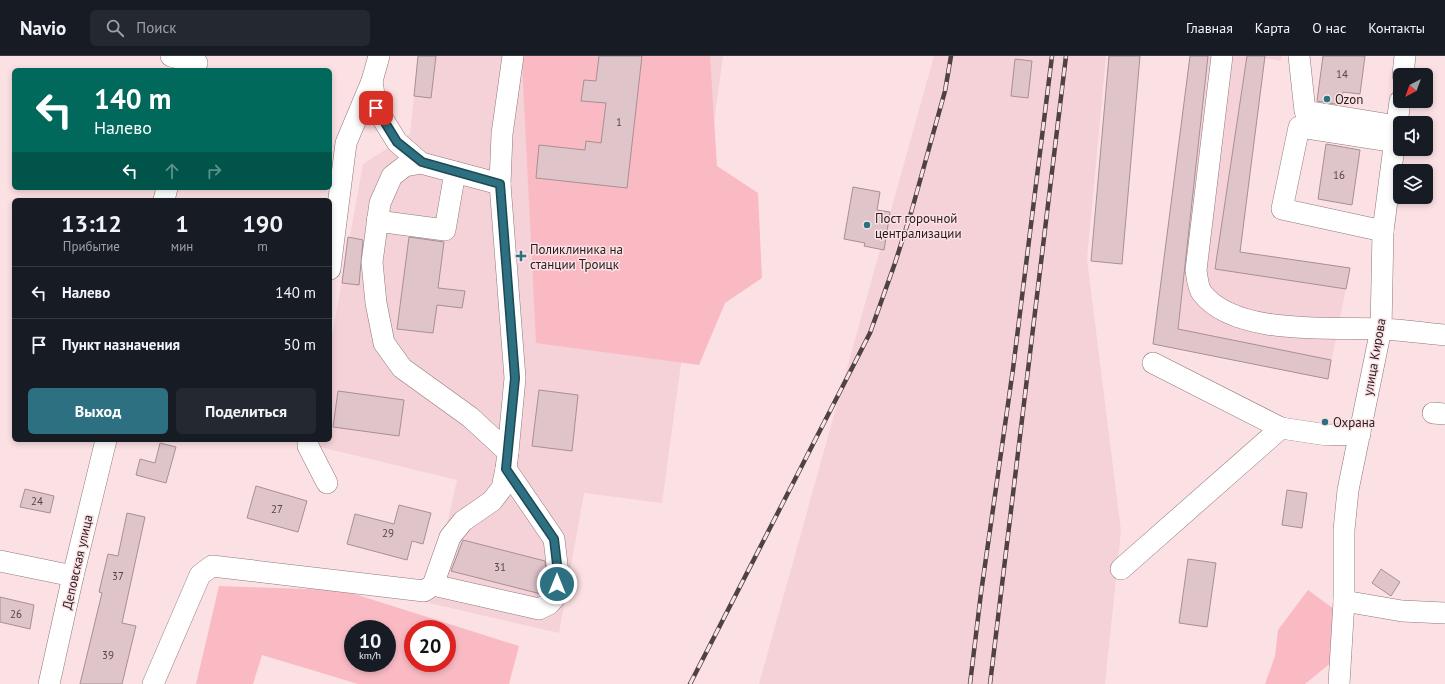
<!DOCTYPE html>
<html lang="ru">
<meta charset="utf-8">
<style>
:root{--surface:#171b24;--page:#242831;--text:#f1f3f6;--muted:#9ea1a6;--line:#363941;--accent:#2d7081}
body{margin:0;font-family:"PT Sans",sans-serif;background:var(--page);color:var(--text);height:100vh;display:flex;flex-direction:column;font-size:15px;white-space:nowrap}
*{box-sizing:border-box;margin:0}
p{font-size:13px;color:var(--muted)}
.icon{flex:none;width:22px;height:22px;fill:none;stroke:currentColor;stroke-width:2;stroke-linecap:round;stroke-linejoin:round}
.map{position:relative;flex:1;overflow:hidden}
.details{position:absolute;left:12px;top:142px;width:320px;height:244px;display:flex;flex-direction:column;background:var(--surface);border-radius:6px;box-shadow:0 2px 6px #0003}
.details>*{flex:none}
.guide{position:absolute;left:12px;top:12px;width:320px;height:122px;border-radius:6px;box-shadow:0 2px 6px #0003;background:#00695c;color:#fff;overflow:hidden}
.needle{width:26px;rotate:221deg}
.controls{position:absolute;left:1393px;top:12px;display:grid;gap:8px}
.controls a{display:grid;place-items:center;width:40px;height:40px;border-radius:6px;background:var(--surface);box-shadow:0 2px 6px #0003;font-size:20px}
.speed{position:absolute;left:344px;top:564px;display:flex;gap:8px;font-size:20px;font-weight:700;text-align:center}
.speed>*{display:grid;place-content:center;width:52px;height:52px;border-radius:50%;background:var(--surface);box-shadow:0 2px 6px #0003;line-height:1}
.speed small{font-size:10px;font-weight:400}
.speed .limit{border:6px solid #d22;background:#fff;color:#111}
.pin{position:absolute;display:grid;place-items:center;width:34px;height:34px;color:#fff;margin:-17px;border-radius:8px;box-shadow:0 2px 6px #0006}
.me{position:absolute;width:44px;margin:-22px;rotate:0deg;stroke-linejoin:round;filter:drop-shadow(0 0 3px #0008)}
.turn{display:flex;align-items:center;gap:14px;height:84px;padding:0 16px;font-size:18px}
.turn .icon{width:52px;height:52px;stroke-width:2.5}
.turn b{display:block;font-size:28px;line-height:34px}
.lanes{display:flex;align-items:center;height:38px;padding:0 16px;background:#0003;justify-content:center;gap:20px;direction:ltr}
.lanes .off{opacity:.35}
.eta{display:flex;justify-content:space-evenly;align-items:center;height:68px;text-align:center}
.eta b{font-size:24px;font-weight:800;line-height:28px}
.cta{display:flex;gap:8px;margin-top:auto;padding:8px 16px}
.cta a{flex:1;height:46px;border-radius:6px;background:var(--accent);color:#fff;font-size:16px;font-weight:800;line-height:46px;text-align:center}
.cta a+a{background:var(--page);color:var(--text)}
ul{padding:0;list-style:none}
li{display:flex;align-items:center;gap:12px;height:52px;padding:0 16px;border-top:1px solid var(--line)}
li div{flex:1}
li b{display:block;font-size:15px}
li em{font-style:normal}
header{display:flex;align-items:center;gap:24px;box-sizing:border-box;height:56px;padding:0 20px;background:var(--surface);border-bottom:1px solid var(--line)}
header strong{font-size:19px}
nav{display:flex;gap:22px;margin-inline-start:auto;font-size:14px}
.search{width:280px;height:36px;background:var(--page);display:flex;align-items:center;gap:10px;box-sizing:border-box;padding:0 14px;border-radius:6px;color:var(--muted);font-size:15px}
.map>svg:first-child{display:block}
.built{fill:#f5d2d7}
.green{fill:#fabac4;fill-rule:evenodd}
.building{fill:#dfc5c9;stroke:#a78f92}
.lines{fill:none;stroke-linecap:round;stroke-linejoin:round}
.minor-casing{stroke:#8f777a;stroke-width:22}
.minor{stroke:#fff;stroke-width:21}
.rail-casing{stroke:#4f4244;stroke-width:4.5}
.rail{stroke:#fce1e4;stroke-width:3;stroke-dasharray:9;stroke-linecap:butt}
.route-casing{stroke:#1d4954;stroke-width:10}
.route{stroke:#2d7081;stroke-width:7}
.poi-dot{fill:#2d7081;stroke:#fce1e4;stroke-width:1.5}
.labels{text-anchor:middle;stroke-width:3;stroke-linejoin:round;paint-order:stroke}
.number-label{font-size:11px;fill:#544649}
.poi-label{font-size:13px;fill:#261c1e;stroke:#fce1e4;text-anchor:start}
.street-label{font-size:13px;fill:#261c1e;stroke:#fce1e4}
</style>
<header>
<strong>Navio</strong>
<div class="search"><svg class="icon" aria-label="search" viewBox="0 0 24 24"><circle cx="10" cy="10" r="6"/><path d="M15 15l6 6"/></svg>Поиск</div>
<nav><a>Главная</a><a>Карта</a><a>О нас</a><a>Контакты</a></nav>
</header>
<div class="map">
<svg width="1445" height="628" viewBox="0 0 1445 628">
<rect width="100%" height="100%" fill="#fce1e4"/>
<g class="built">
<polygon points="418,0 723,0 662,447 584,437 559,577 429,547 457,424 312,389 313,384 330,384 330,291 363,108 410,78"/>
<polygon points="934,0 1106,0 1087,203 1121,475 1105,628 759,628"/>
<polygon points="1190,0 1282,0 1280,5 1265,2 1240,196 1350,212 1328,323 1153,288"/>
</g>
<g class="green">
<polygon points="525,0 710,0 717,110 758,137 762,222 725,247 699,309 536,287 522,6"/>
<path d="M 219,530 L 342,534 L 519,590 L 509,628 L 358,628 L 262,599 L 253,628 L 196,628 ZM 353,573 L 387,573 L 387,607 L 353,607 ZM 413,573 L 447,573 L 447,607 L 413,607 Z"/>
<polygon points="1308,534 1334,553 1332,606 1305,628 1265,628 1275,600 1278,574"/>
</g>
<g class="building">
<polygon points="418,0 436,0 431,42 414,40"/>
<polygon points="599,0 642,0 627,132 536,122 539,89 585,94 586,85 601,87 606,47 581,45 584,24 596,25"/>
<polygon points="1109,0 1140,0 1122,208 1091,205"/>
<polygon points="1190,0 1208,0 1178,273 1331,304 1328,323 1153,288"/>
<polygon points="1247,0 1265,0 1240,196 1350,212 1346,233 1215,213"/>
<polygon points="1323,0 1365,0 1360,38 1343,36 1341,49 1317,45"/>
<polygon points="1015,3 1032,5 1028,42 1011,40"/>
<polygon points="1326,88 1360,94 1352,149 1318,143"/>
<polygon points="853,131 880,136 877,154 890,156 884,194 864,190 865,187 844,183"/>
<polygon points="348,181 363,184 359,229 342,227"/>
<polygon points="409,181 444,186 438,232 465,235 462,252 437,249 433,277 397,273"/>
<polygon points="539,334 578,339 572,395 532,390"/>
<polygon points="338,335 404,344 399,380 333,371"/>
<polygon points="160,387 176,391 166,427 136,419 140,403 155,407"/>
<polygon points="256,430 307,445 298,476 247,462"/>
<polygon points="25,433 54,440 50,457 20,451"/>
<polygon points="1287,434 1307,437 1302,472 1282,469"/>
<polygon points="399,449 431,457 423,488 412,485 407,504 347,488 355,458 394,468"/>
<polygon points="127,457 145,461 122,567 136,570 122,628 80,628 102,537 99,536 108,498 118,500"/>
<polygon points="463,484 545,505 546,517 543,537 541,538 451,515"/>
<polygon points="1188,503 1216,507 1207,571 1179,567"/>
<polygon points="1381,513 1400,526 1391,540 1372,527"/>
<polygon points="0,541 34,549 30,573 0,566"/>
</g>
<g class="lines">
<defs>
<g id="minor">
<polyline points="171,0 197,7"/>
<path d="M 1222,0 L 1196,214 C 1197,221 1198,232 1202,237 C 1235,280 1332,271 1381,273 C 1403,274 1424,277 1445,279"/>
<polyline points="1299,0 1305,55 1397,70"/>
<polyline points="1403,19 1405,0"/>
<polyline points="421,107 500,128 502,78 513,0"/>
<polyline points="500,128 515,322 508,396"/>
<polyline points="164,144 167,132"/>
<polyline points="377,165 445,174 455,116"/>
<polyline points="1383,175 1282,153 1299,71 1395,86"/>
<polyline points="330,213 346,87 372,25"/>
<polyline points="1153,307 1281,372"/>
<polyline points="1433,357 1445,358"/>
<polyline points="308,384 308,390 327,427"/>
<polyline points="0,505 73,520"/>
<polyline points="1121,513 1281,372 1327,379 1360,378"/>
<polyline points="433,529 450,481 463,465 492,445 502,432 506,413"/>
<polyline points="1344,545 1402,555 1445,557"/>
<polyline points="49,628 73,520 106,384"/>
<polyline points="153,628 200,519 212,510 424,535 433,529 539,553 549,548 556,540 558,517 554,483 506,413 508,396 470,361 402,312 384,287 376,247 372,206 380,147 392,120 405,110 421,107 397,86 376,52 372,25 379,0"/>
<polyline points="1339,628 1344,545 1344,474 1348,434 1381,273 1383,175 1400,45"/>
</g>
</defs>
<use href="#minor" class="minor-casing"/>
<use href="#minor" class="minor"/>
<defs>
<g id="rail">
<polyline points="690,628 870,277 895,207 911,157 945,35 951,0"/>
<polyline points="970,628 981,537 1013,313 1052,0"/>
<polyline points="990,628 1066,0"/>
</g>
</defs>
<use href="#rail" class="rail-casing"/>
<use href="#rail" class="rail"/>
</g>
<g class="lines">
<defs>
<polyline id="route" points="376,52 397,86 422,106 500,128 515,322 506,413 554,483 558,517 557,528"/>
</defs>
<use href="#route" class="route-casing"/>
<use href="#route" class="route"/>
</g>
<g class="poi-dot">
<circle cx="1327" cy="43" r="4"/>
<circle cx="867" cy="169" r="4"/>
<path d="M519 194h4v4h4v4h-4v4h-4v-4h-4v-4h4z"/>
<circle cx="1325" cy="366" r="4"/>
</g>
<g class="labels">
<g class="number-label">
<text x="1342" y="22">14</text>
<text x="619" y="70">1</text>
<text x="1339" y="123">16</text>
<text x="37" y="449">24</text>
<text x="277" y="457">27</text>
<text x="388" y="481">29</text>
<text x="500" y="515">31</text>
<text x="118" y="524">37</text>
<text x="16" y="562">26</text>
<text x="108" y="603">39</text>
</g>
<g class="poi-label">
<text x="1335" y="48">Ozon</text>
<text x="875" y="167">Пост горочной<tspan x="875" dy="15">централизации</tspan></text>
<text x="530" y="198">Поликлиника на<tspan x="530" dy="15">станции Троицк</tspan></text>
<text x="1333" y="371">Охрана</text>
</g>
<g class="street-label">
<text transform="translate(1374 301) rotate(-80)" y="5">улица Кирова</text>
<text transform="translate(77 506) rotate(-77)" y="5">Деповская улица</text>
</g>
</g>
</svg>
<div class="controls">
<a><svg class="needle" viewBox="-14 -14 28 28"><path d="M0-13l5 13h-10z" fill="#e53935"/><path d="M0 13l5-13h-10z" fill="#9ea1a6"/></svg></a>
<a><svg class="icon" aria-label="sound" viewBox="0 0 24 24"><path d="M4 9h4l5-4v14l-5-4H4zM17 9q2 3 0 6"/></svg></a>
<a><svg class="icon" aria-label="layers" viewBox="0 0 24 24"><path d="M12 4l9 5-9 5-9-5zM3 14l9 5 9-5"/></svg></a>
</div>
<div class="speed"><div>10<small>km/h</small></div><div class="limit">20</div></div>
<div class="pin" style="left:376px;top:52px;background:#d93025"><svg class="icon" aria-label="arrive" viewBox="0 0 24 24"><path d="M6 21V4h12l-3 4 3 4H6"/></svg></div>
<svg class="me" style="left:557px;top:528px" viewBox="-20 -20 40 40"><circle r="17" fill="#2d7081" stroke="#fff" stroke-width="3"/><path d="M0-11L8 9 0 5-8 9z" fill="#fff"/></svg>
<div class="guide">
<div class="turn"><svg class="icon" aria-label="left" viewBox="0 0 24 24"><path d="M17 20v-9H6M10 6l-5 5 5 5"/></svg><div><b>140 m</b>Налево</div></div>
<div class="lanes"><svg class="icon" aria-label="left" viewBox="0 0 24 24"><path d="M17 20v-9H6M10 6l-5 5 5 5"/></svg><svg class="icon off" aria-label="ahead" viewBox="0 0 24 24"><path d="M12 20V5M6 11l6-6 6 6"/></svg><svg class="icon off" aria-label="right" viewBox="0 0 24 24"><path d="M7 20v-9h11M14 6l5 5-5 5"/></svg></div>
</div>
<section class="details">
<div class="eta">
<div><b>13:12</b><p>Прибытие</p></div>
<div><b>1</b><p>мин</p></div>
<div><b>190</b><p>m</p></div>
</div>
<ul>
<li><svg class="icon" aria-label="left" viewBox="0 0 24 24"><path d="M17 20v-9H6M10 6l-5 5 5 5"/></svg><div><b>Налево</b></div><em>140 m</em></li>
<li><svg class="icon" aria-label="arrive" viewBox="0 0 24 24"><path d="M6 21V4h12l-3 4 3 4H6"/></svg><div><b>Пункт назначения</b></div><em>50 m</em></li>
</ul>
<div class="cta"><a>Выход</a><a>Поделиться</a></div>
</section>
</div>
